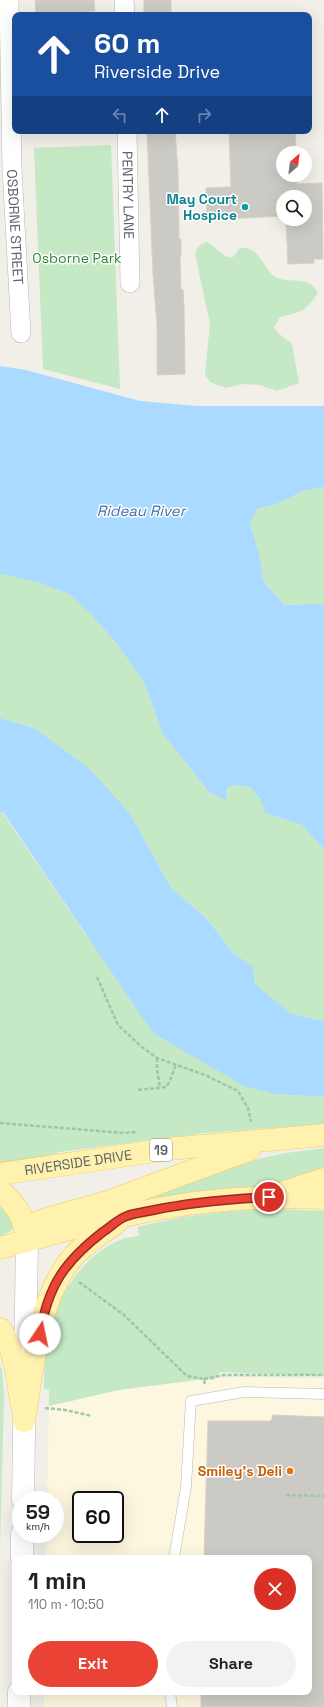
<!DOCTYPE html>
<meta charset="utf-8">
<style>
:root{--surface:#fff;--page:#f2f2f2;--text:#222;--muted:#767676;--accent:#ea4335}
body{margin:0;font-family:"Space Grotesk",sans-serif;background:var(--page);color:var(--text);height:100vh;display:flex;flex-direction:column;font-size:15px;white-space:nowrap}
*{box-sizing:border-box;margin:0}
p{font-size:13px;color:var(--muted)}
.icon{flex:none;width:22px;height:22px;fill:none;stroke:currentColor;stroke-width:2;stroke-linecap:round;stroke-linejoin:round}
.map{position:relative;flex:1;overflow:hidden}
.drawer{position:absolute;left:12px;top:1555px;width:300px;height:140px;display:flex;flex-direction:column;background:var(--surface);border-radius:8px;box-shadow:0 4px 16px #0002}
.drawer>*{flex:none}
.banner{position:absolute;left:12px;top:12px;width:300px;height:122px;border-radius:8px;box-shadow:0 4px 16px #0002;background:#1a4fa0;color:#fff;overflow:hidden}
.needle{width:26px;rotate:28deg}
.controls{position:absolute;left:276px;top:146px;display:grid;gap:8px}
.controls a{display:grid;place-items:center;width:36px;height:36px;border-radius:50%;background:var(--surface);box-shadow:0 4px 16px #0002;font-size:20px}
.speed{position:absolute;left:12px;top:1491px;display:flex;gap:8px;font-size:20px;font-weight:700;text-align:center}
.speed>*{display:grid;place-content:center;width:52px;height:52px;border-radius:50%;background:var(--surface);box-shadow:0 4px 16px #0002;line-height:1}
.speed small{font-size:10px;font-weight:400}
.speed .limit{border:2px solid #111;border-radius:6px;background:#fff;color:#111}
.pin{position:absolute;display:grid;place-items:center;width:34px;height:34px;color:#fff;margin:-17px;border:2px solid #fff;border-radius:50%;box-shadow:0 1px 4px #0007}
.me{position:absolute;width:44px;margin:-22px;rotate:11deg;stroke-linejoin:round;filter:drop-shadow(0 0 3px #0008)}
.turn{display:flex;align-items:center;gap:14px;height:84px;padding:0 16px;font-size:18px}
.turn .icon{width:52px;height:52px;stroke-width:2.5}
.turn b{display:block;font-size:28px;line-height:34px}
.lanes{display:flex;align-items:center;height:38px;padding:0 16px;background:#0003;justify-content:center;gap:20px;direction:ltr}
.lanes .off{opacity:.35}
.round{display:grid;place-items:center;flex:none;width:42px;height:42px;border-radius:21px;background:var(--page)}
.summary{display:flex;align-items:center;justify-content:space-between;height:68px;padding:0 16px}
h1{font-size:24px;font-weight:700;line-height:30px}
.cta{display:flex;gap:8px;margin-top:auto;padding:8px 16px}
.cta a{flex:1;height:46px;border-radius:24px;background:var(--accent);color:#fff;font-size:16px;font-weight:700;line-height:46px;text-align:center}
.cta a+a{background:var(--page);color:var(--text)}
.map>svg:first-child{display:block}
.commercial{fill:#fef7e0;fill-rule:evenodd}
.green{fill:#c5e8c5}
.water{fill:#aadaff}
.building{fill:#cccac5;stroke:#d6d1c6}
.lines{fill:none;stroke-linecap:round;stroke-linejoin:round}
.service-casing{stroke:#b5b8bc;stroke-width:11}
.minor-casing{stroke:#b5b8bc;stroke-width:20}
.secondary-casing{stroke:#b6babf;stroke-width:23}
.primary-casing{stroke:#f2c960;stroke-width:23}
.path{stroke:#9cc7a9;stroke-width:2.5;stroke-dasharray:4 2;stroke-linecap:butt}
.service{stroke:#fff;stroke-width:10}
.minor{stroke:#fff;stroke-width:19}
.secondary{stroke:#fff;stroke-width:22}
.primary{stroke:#fff2af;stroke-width:22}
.route-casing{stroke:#982c22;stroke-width:10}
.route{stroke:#ea4335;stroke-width:7}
.culture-dot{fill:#0f9aa8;stroke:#fff;stroke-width:1.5}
.food-dot{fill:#e8710a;stroke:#fff;stroke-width:1.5}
.labels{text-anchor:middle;stroke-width:3;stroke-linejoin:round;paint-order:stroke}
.shield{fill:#fff;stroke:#8f9295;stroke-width:1}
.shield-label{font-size:13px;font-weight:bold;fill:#5f6368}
.street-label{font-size:14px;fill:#5f6368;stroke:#fff}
.culture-label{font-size:14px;font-weight:bold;fill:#0d838f;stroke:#fff;text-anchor:end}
.park-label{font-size:14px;fill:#348238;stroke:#fff}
.food-label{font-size:14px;font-weight:bold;fill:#c56008;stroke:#fff;text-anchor:end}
.water-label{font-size:15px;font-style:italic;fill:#4174aa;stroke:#fff}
</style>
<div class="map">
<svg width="324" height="1707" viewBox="0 0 324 1707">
<rect width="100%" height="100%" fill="#f1efe8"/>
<path class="commercial" d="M 239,1377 L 324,1379 L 324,1707 L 44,1707 L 44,1692 L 309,1692 L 309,1558 L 46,1558 L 47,1534 L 55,1534 L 55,1500 L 47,1500 L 49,1406 L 119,1390 L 204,1379 ZM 81,1500 L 115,1500 L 115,1534 L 81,1534 Z"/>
<g class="green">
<polygon points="111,145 120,389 43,369 34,148"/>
<path d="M 207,242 L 227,257 L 233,257 L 240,248 C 259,246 262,266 274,276 C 287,286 309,273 318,293 C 304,313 303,311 280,317 L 274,327 L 277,332 L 292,344 L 299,383 L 277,391 L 260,385 L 243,384 L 226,388 L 210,382 L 206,377 L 205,372 L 210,324 L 195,254 C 197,247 200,244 207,242 Z"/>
<polygon points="324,487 324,605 314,604 284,605 263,581 260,557 250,523 257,509 279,503 303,491"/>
<polygon points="0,574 37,582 69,594 90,613 117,644 144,682 163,734 209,792 226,799 227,788 236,785 250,787 261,800 265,813 302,825 324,849 324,1021 290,1013 255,984 253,966 233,953 208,920 171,888 130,814 34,728 0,718"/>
<polygon points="0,812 2,812 86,935 274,1094 324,1097 324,1124 205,1133 59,1152 12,1172 0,1174"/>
<polygon points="324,1148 324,1188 152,1200 151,1195 249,1161 286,1153"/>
<polygon points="0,1207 4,1210 14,1225 12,1230 0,1237"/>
<path d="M 274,1209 L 324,1211 L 324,1376 L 220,1372 L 214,1380 L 204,1379 L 119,1390 L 49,1406 L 49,1390 L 44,1389 L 45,1337 L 64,1284 L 69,1286 C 79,1267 102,1246 123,1239 C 128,1237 134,1237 139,1236 L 138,1227 L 141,1226 L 182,1217 L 230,1211 Z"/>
<polygon points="0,1365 2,1370 4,1397 0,1549"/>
</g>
<g class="water">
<polygon points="0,366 26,370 140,401 197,406 324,406 324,487 303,491 279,503 257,509 250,523 260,557 263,581 284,605 314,604 324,605 324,849 302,825 265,813 261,800 250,787 236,785 227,788 226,800 209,792 163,734 144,682 117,644 90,613 69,594 37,582 0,574"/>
<polygon points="0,718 34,728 91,770 130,814 171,888 208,920 233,953 253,966 255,984 290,1013 324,1021 324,1097 274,1094 244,1086 153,1033 3,812 0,812"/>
</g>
<g class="building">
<polygon points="35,0 94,0 95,11 59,13 59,15 36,15"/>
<rect x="144" y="0" width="27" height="15"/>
<polygon points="147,131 175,131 178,171 179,239 181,239 181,256 180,256 181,290 183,289 184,307 185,374 157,375 157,325 153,274"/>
<polygon points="229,131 295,131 296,153 283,153 283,175 297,175 297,184 322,183 323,259 314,259 314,263 288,264 286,219 305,219 305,197 283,197 283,216 207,220 206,188 231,187"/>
<polygon points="273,1415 324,1417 324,1707 201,1707 201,1692 309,1692 309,1558 204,1558 208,1421 271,1421"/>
</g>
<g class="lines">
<defs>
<g id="service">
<polyline points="174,1558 186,1487 191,1401 244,1392 324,1394"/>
<polyline points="170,1692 172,1707"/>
</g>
<g id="minor">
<path id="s1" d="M 9,0 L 12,169 L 21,333"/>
<polyline points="124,0 125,15"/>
<path id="s2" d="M 127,131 L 130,283"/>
</g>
<g id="secondary">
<polyline points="23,1500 27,1240"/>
<polyline points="22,1558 22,1534"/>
<polyline points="19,1707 19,1692"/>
</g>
<g id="primary">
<path id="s3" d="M 0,1174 L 168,1149 L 324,1135"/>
<path d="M 0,1190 C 18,1208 23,1214 27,1240"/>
<polyline points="285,1192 324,1179"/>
<polyline points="27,1240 37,1223 46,1219 107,1202 249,1150"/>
<path d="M 0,1248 C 77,1227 156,1204 236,1199 C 265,1197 295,1197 324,1198"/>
<path d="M 0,1329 C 16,1349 17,1381 22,1406"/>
<path d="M 24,1421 C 33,1368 37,1302 71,1259 C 83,1245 101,1234 116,1223"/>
</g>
</defs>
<use href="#service" class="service-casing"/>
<use href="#minor" class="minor-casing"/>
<use href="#secondary" class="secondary-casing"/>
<use href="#primary" class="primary-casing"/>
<g class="path">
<polyline points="97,977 118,1025 142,1047 157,1058 205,1075 238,1091 248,1108 251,1122"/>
<polyline points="157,1058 157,1069 160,1088"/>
<polyline points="138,1090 166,1087 170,1081 176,1064"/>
<polyline points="0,1123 124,1133 137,1132"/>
<polyline points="79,1282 124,1315 187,1376 204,1379 205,1386"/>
<polyline points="204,1379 224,1375 324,1375"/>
<polyline points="45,1408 65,1410 92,1416"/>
<polyline points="286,1495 324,1496"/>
</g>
<use href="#service" class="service"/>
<use href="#minor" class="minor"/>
<use href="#secondary" class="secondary"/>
<use href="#primary" class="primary"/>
</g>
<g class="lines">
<defs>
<path id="route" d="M 40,1334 C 48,1285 65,1261 104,1231 C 111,1227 119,1218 127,1216 C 135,1213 145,1212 154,1210 C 192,1202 230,1199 269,1197"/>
</defs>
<use href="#route" class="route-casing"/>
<use href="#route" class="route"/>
</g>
<circle class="culture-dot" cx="245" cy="207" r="4"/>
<circle class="food-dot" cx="290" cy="1471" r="4"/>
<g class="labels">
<rect class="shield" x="150" y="1139" width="22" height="22" rx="3"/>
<g class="shield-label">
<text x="161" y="1155">19</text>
</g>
<g class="street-label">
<text dy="5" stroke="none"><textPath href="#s2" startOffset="64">PENTRY LANE</textPath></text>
<text dy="5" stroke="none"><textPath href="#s1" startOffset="227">OSBORNE STREET</textPath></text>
<text dy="5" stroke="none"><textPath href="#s3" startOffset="79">RIVERSIDE DRIVE</textPath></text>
</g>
<g class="culture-label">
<text x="237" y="204">May Court<tspan x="237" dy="16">Hospice</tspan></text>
</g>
<g class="park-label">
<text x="77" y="263">Osborne Park</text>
</g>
<g class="food-label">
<text x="282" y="1476">Smiley's Deli</text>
</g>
<g class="water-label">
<text x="141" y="516">Rideau River</text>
</g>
</g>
</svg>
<div class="controls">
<a><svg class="needle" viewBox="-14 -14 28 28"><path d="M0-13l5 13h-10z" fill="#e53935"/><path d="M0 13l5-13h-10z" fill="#767676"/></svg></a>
<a><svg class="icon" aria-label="search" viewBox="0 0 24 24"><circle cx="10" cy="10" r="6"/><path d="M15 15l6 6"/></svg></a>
</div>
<div class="speed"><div>59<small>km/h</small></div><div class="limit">60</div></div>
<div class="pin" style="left:269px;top:1197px;background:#d93025"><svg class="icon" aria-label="arrive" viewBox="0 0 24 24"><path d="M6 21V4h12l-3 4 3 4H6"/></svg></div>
<svg class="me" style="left:40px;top:1334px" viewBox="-20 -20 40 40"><circle r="19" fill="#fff"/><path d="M0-13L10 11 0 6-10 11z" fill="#ea4335"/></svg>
<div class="banner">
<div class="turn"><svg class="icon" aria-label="ahead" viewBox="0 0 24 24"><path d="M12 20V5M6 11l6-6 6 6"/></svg><div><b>60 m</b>Riverside Drive</div></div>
<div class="lanes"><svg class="icon off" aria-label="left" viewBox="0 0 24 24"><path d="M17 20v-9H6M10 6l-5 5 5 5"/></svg><svg class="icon" aria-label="ahead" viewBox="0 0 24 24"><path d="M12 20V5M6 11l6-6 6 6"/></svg><svg class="icon off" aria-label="right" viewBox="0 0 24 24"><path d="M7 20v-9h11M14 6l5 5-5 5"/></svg></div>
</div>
<section class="drawer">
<div class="summary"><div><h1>1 min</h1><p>110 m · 10:50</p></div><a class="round" style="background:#d93025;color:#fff"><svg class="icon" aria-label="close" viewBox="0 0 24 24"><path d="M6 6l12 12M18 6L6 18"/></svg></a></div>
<div class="cta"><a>Exit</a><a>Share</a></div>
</section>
</div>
